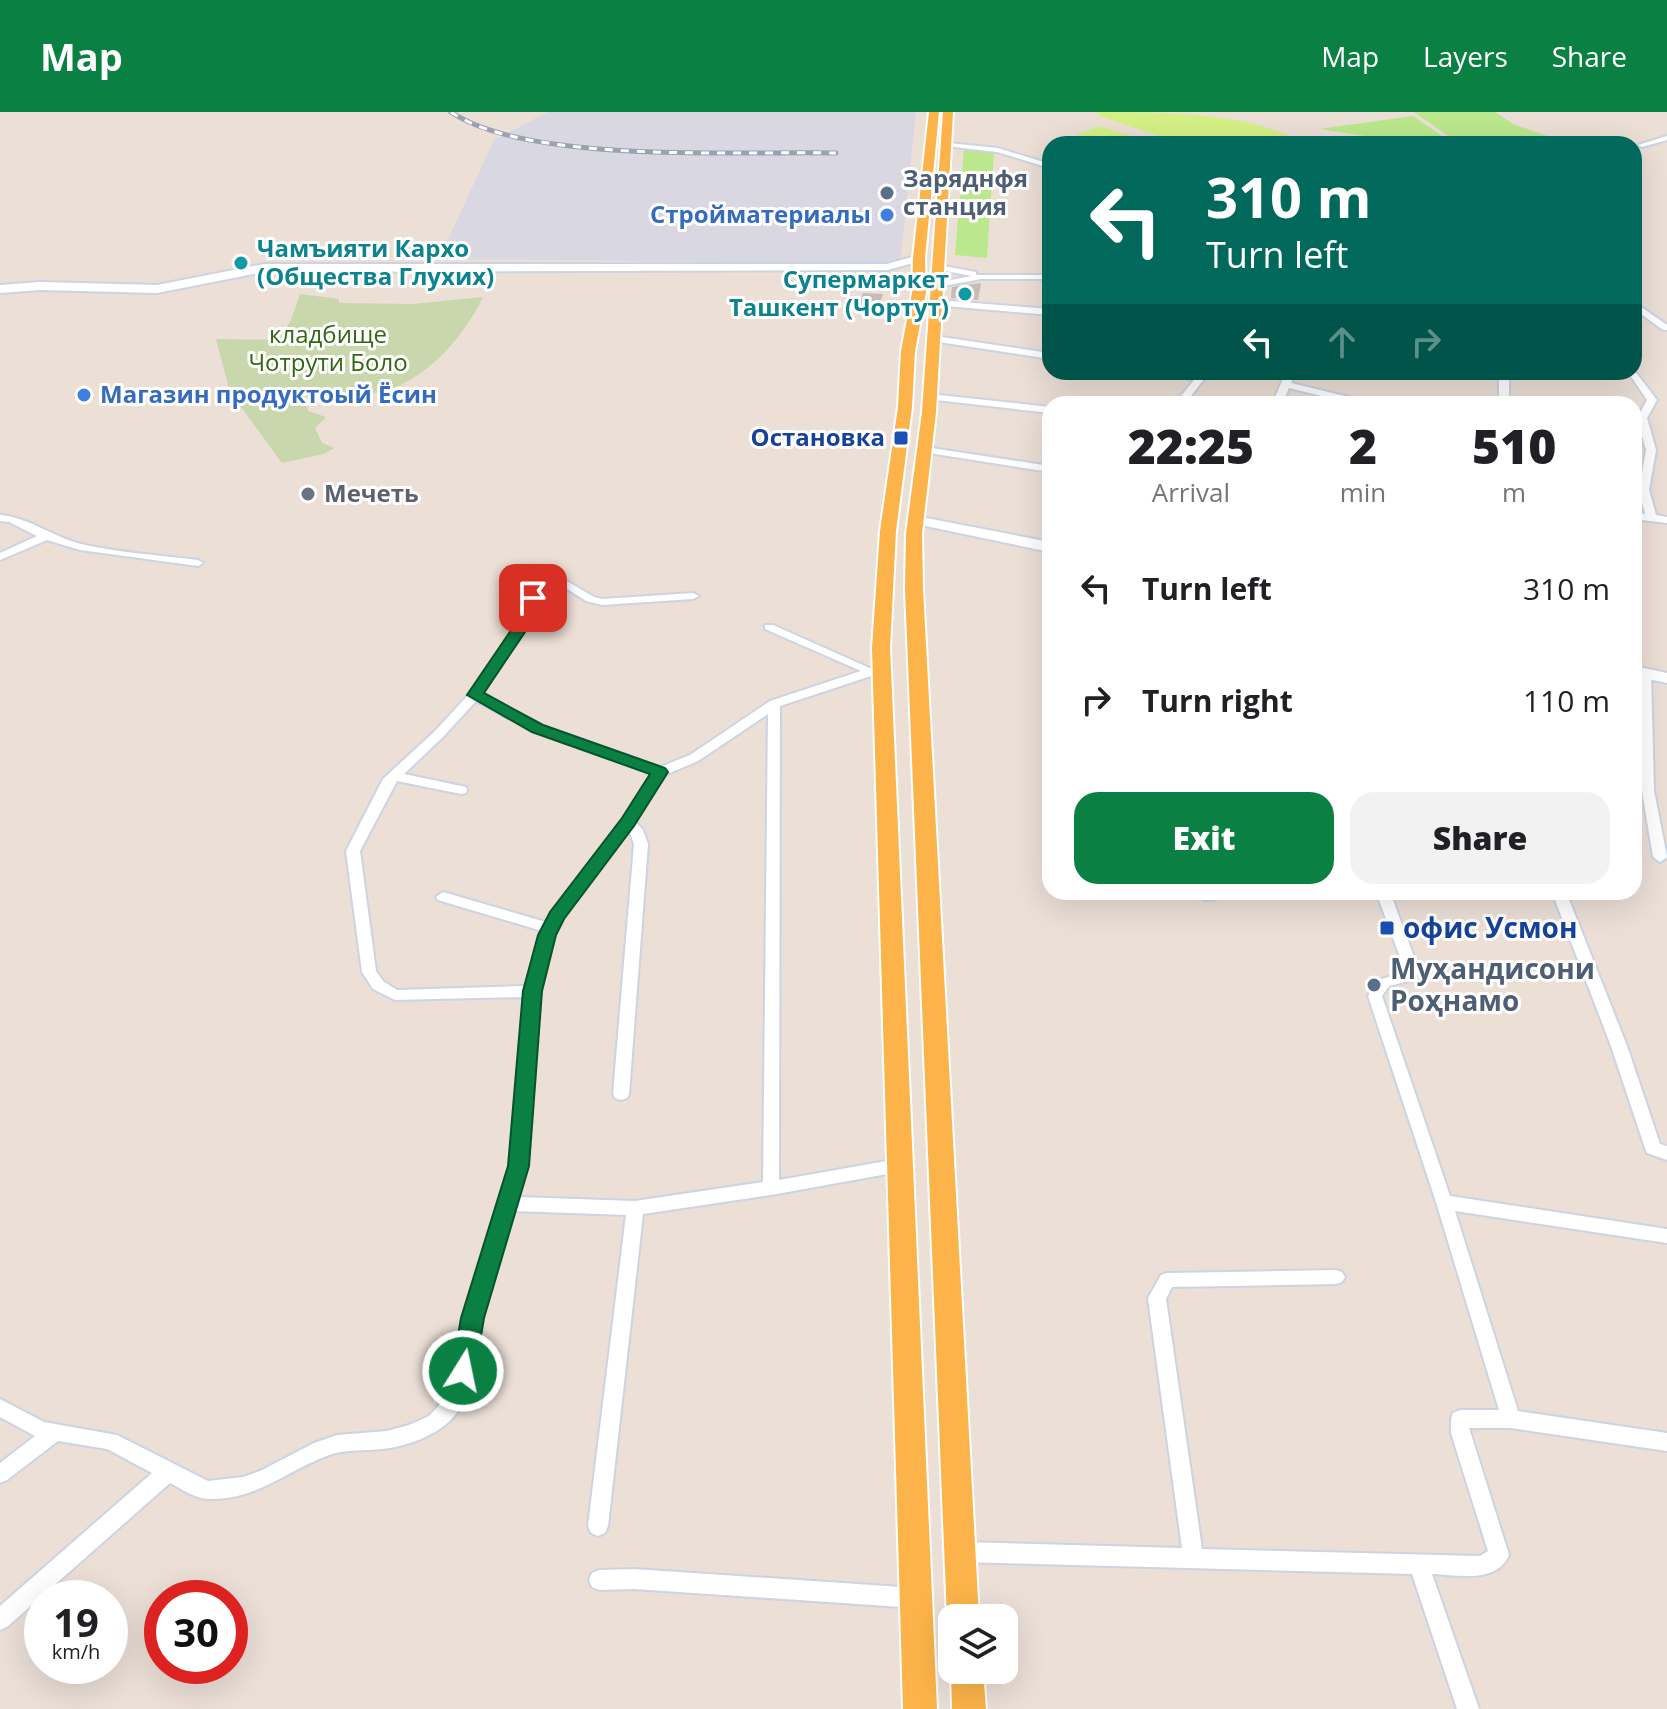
<!DOCTYPE html>
<meta charset="utf-8">
<style>
:root{--surface:#fff;--page:#f2f2f2;--text:#202124;--muted:#757577;--accent:#0b8043}
body{margin:0;font-family:"Open Sans",sans-serif;background:var(--page);color:var(--text);height:100vh;display:flex;flex-direction:column;font-size:30px;white-space:nowrap}
*{box-sizing:border-box;margin:0}
p{font-size:26px;color:var(--muted)}
.icon{flex:none;width:44px;height:44px;fill:none;stroke:currentColor;stroke-width:2;stroke-linecap:round;stroke-linejoin:round}
.map{position:relative;flex:1;overflow:hidden}
.drawer{position:absolute;left:1042px;top:284px;width:600px;height:504px;display:flex;flex-direction:column;background:var(--surface);border-radius:24px;box-shadow:0 8px 32px #0002}
.drawer>*{flex:none}
.guide{position:absolute;left:1042px;top:24px;width:600px;height:244px;border-radius:24px;box-shadow:0 8px 32px #0002;background:#00695c;color:#fff;overflow:hidden}
.controls{position:absolute;left:938px;top:1492px;display:grid;gap:16px}
.controls a{display:grid;place-items:center;width:80px;height:80px;border-radius:16px;background:var(--surface);box-shadow:0 8px 32px #0002;font-size:40px}
.speed{position:absolute;left:24px;top:1468px;display:flex;gap:16px;font-size:40px;font-weight:700;text-align:center}
.speed>*{display:grid;place-content:center;width:104px;height:104px;border-radius:50%;background:var(--surface);box-shadow:0 8px 32px #0002;line-height:1}
.speed small{font-size:20px;font-weight:400}
.speed .limit{border:12px solid #d22;background:#fff;color:#111}
.pin{position:absolute;display:grid;place-items:center;width:68px;height:68px;color:#fff;margin:-34px;border-radius:16px;box-shadow:0 4px 12px #0006}
.me{position:absolute;width:88px;margin:-44px;rotate:10deg;stroke-linejoin:round;filter:drop-shadow(0 0 6px #0008)}
.turn{display:flex;align-items:center;gap:28px;height:168px;padding:0 32px;font-size:36px}
.turn .icon{width:104px;height:104px;stroke-width:2.5}
.turn b{display:block;font-size:56px;line-height:68px}
.lanes{display:flex;align-items:center;height:76px;padding:0 32px;background:#0003;justify-content:center;gap:40px;direction:ltr}
.lanes .off{opacity:.35}
.eta{display:flex;justify-content:space-evenly;align-items:center;height:136px;text-align:center}
.eta b{font-size:48px;font-weight:800;line-height:56px}
.primary-button{display:flex;gap:16px;margin-top:auto;padding:16px 32px}
.primary-button a{flex:1;height:92px;border-radius:24px;background:var(--accent);color:#fff;font-size:32px;font-weight:800;line-height:92px;text-align:center}
.primary-button a+a{background:var(--page);color:var(--text)}
ul{padding:0;list-style:none}
li{display:flex;align-items:center;gap:24px;height:112px;padding:0 32px}
li div{flex:1}
li b{display:block;font-size:30px}
li em{font-style:normal}
header{display:flex;align-items:center;gap:48px;box-sizing:border-box;height:112px;padding:0 40px;background:var(--accent);color:#fff}
header strong{font-size:38px}
nav{display:flex;gap:44px;margin-inline-start:auto;font-size:28px}
.map>svg:first-child{display:block}
.industrial{fill:#d9d8e2}
.green{fill:#bbe88d}
.cemetery{fill:#c8d7ac}
.pitch{fill:#d6f087}
.building{fill:#c6bcb6}
.lines{fill:none;stroke-linecap:round;stroke-linejoin:round}
.street-casing{stroke:#ccd4e2;stroke-width:4}
.secondary-casing{stroke:#ccd4e2;stroke-width:4}
.primary-casing{stroke:#fff;stroke-width:4}
.street{fill:#fff;fill-rule:evenodd}
.secondary{fill:#fff;fill-rule:evenodd}
.primary{fill:#fcb44a;fill-rule:evenodd}
.rail-casing{stroke:#99a1b3;stroke-width:5}
.rail{stroke:#fff;stroke-width:3;stroke-dasharray:8;stroke-linecap:butt}
.route{fill:#0b8043;stroke:#07532c;stroke-width:2}
.service-dot{fill:#5c6f8a;stroke:#fff;stroke-width:3}
.shop-dot{fill:#3f7fe0;stroke:#fff;stroke-width:3}
.culture-dot{fill:#0f9aa8;stroke:#fff;stroke-width:3}
.transit-dot{fill:#1a4fb4;stroke:#fff;stroke-width:3}
.worship-dot{fill:#6b7280;stroke:#fff;stroke-width:3}
.labels{text-anchor:middle;stroke-width:6;stroke-linejoin:round;paint-order:stroke}
.far-service-label{font-size:24px;font-weight:bold;fill:#4e5e75;stroke:#fff;text-anchor:start}
.far-shop-label{font-size:24px;font-weight:bold;fill:#366cbe;stroke:#fff;text-anchor:end}
.far-culture-label{font-size:24px;font-weight:bold;fill:#0d838f;stroke:#fff;text-anchor:start}
.far-park-label{font-size:24px;fill:#336813;stroke:#fff}
.far-transit-label{font-size:24px;font-weight:bold;fill:#164399;stroke:#fff;text-anchor:end}
.far-worship-label{font-size:24px;font-weight:bold;fill:#5b616d;stroke:#fff;text-anchor:start}
.transit-label{font-size:28px;font-weight:bold;fill:#164399;stroke:#fff;text-anchor:start}
.service-label{font-size:28px;font-weight:bold;fill:#4e5e75;stroke:#fff;text-anchor:start}
</style>
<header>
<strong>Map</strong>
<nav><a>Map</a><a>Layers</a><a>Share</a></nav>
</header>
<div class="map">
<svg width="1667" height="1597" viewBox="0 0 1667 1597">
<rect width="100%" height="100%" fill="#ebdfd6"/>
<polygon class="industrial" points="548,0 916,0 900,152 439,147 494,28"/>
<g class="green">
<polygon points="1414,0 1495,0 1513,12 1550,25 1451,26"/>
<polygon points="1413,4 1442,24 1378,26 1320,17"/>
<polygon points="964,37 994,40 987,146 955,143"/>
</g>
<path class="cemetery" d="M 300,182 L 339,187 L 339,191 L 413,192 L 483,185 C 464,225 425,270 380,280 C 356,285 329,283 305,285 L 308,299 L 326,305 L 315,316 L 322,331 L 335,336 L 323,342 L 282,351 L 230,280 L 216,227 L 279,228 L 291,208 Z"/>
<g class="pitch">
<path d="M 1097,0 C 1157,0 1240,0 1292,25 L 1276,32 L 1183,32 L 1099,4 Z"/>
<polygon points="1099,14 1157,32 1054,32"/>
</g>
<g class="building">
<polygon points="981,171 978,188 951,186 952,175"/>
<polygon points="863,181 883,182 878,197 858,196"/>
</g>
<g class="lines">
<defs>
<g id="street">
<polygon points="1667,24 1667,28 1642,35 1638,33"/>
<polygon points="948,31 998,36 1050,52 1050,56 997,40 946,34"/>
<polygon points="938,153 976,160 976,163 1050,163 1050,167 981,167 938,175 934,173 935,171 972,164 935,157 934,155"/>
<polygon points="937,188 1050,197 1050,203 934,193 934,189"/>
<polygon points="1634,190 1667,213 1667,218 1663,218 1634,197"/>
<polygon points="935,224 1050,241 1050,247 932,229 932,225"/>
<polygon points="1634,258 1657,288 1647,306 1656,338 1649,378 1656,403 1667,405 1667,411 1634,407 1634,401 1645,402 1639,378 1646,338 1637,306 1647,288 1628,260 1634,260"/>
<polygon points="1156,260 1198,263 1200,260 1206,260 1208,262 1191,284 1189,292 1179,292 1181,284 1194,268"/>
<polygon points="1286,260 1296,260 1291,271 1357,287 1391,289 1396,292 1354,292 1289,276 1282,292 1272,292"/>
<rect x="1499" y="260" width="10" height="32"/>
<polygon points="930,282 1050,295 1050,301 927,287 927,283"/>
<polygon points="925,335 1050,354 1050,360 922,340 920,338"/>
<path d="M 0,403 C 28,405 53,425 81,432 C 119,441 160,443 198,448 L 203,451 L 198,454 L 80,438 L 47,428 L 0,448 L 0,441 L 37,424 L 9,410 L 0,409 Z"/>
<polygon points="565,468 594,485 602,487 693,481 699,484 693,487 602,493 586,489 561,473 559,471"/>
<path d="M 533,483 L 539,486 L 530,511 L 482,582 L 541,613 L 660,655 L 690,643 L 770,589 L 861,559 L 765,517 L 765,513 L 773,513 L 883,562 L 881,565 L 871,564 L 780,594 L 779,1068 L 898,1047 L 904,1049 L 906,1054 L 904,1059 L 771,1083 L 643,1102 L 608,1414 L 605,1421 L 598,1424 L 591,1421 L 588,1414 L 626,1103 L 513,1099 C 503,1134 490,1169 481,1205 C 473,1235 475,1272 458,1299 C 444,1321 409,1334 383,1337 C 366,1339 346,1337 329,1343 C 288,1358 255,1389 209,1387 C 195,1387 182,1377 170,1371 L 7,1515 L 0,1518 L 0,1494 L 152,1361 L 107,1337 L 58,1329 L 7,1368 L 0,1371 L 0,1351 L 35,1324 L 0,1305 L 0,1287 L 44,1310 L 117,1323 L 208,1369 L 243,1365 L 260,1359 L 314,1331 L 337,1323 L 387,1319 L 409,1313 L 429,1304 L 444,1288 L 449,1279 L 463,1206 L 511,1054 L 525,885 L 395,888 L 373,877 L 362,860 L 346,739 L 383,667 L 435,619 L 471,580 L 518,511 L 527,486 ZM 476,589 L 533,619 L 652,662 L 623,707 L 546,810 L 443,780 L 436,785 L 438,788 L 542,819 L 527,874 L 397,878 L 383,869 L 376,859 L 360,739 L 397,669 L 461,682 L 466,681 L 467,678 L 466,675 L 404,662 L 443,625 ZM 768,602 L 763,1070 L 635,1089 L 518,1085 C 543,1001 525,908 554,824 C 564,794 608,746 629,718 L 634,732 L 613,982 L 615,986 L 621,988 L 627,986 L 629,982 L 648,732 L 643,718 L 635,709 L 665,663 L 698,649 Z"/>
<polygon points="1645,557 1651,561 1654,679 1667,745 1660,750 1653,745 1642,679 1639,561"/>
<polygon points="1200,780 1214,780 1216,785 1214,788 1204,788"/>
<path d="M 1376,780 L 1390,780 L 1417,853 L 1413,868 L 1389,874 L 1382,884 L 1450,1084 L 1667,1117 L 1667,1131 L 1455,1099 L 1518,1299 L 1667,1321 L 1667,1339 L 1511,1316 L 1469,1316 L 1509,1443 C 1497,1472 1457,1463 1432,1462 L 1479,1597 L 1457,1597 L 1412,1462 L 960,1450 L 953,1447 L 950,1440 L 953,1433 L 960,1430 L 1182,1436 L 1148,1186 L 1161,1163 L 1167,1161 L 1336,1158 L 1342,1160 L 1345,1165 L 1342,1170 L 1336,1172 L 1172,1175 L 1166,1187 L 1202,1437 L 1480,1444 L 1488,1439 L 1451,1321 L 1451,1307 L 1453,1301 L 1460,1298 L 1499,1298 L 1436,1090 L 1368,884 L 1376,869 L 1401,861 L 1403,853 Z"/>
<polygon points="1552,780 1566,780 1627,934 1660,1032 1667,1034 1667,1048 1647,1041 1645,1036 1611,934"/>
<polygon points="634,1457 916,1476 923,1479 926,1486 923,1493 916,1496 634,1477 599,1478 592,1475 589,1468 592,1461 599,1458"/>
</g>
<g id="secondary">
<polygon points="919,143 925,146 923,148 888,158 264,160 157,181 40,178 0,181 0,173 40,170 157,173 264,152 887,152"/>
<polygon points="916,404 1050,430 1050,440 911,411 909,408"/>
<polygon points="1634,554 1667,561 1667,571 1634,564"/>
</g>
<g id="primary">
<polygon points="929,0 939,0 925,146 926,181 915,239 912,295 896,419 890,536 937,1597 903,1597 872,536 880,419 898,295 901,239 912,181 913,146"/>
<polygon points="943,0 953,0 936,300 922,422 923,477 979,1506 952,1506 952,1517 947,1506 905,477 906,422 922,300"/>
<polygon points="952,1555 952,1558 983,1558 986,1597 952,1597 951,1558"/>
</g>
</defs>
<use href="#street" class="street-casing"/>
<use href="#secondary" class="secondary-casing"/>
<use href="#primary" class="primary-casing"/>
<use href="#street" class="street"/>
<use href="#secondary" class="secondary"/>
<use href="#primary" class="primary"/>
<defs>
<path id="rail" d="M 451,0 C 527,52 741,39 836,41"/>
</defs>
<use href="#rail" class="rail-casing"/>
<use href="#rail" class="rail"/>
</g>
<polygon class="route" points="533,481 540,486 531,511 484,581 543,613 665,656 668,660 634,714 564,807 556,823 542,879 529,1054 484,1206 475,1259 472,1267 463,1270 455,1267 452,1259 461,1206 508,1054 523,879 538,823 550,800 622,706 650,662 532,620 467,583 516,511 525,486"/>
<g class="service-dot">
<circle cx="887" cy="81" r="8"/>
<circle cx="1374" cy="873" r="8"/>
</g>
<g class="shop-dot">
<circle cx="887" cy="103" r="8"/>
<circle cx="84" cy="283" r="8"/>
</g>
<g class="culture-dot">
<circle cx="241" cy="151" r="8"/>
<circle cx="965" cy="182" r="8"/>
</g>
<g class="transit-dot">
<rect x="893" y="318" width="16" height="16" rx="4"/>
<rect x="1379" y="808" width="16" height="16" rx="4"/>
</g>
<circle class="worship-dot" cx="308" cy="382" r="8"/>
<g class="labels">
<g class="far-service-label">
<text x="903" y="75">Заряднфя<tspan x="903" dy="28">станция</tspan></text>
</g>
<g class="far-shop-label">
<text x="871" y="111">Стройматериалы</text>
<text x="100" y="291" text-anchor="start">Магазин продуктоый Ёсин</text>
</g>
<g class="far-culture-label">
<text x="257" y="145">Чамъияти Кархо<tspan x="257" dy="28">(Общества Глухих)</tspan></text>
<text x="949" y="176" text-anchor="end">Супермаркет<tspan x="949" dy="28">Ташкент (Чортут)</tspan></text>
</g>
<g class="far-park-label">
<text x="328" y="231">кладбище<tspan x="328" dy="28">Чотрути Боло</tspan></text>
</g>
<g class="far-transit-label">
<text x="885" y="334">Остановка</text>
</g>
<g class="far-worship-label">
<text x="324" y="390">Мечеть</text>
</g>
<g class="transit-label">
<text x="1403" y="826">офис Усмон</text>
</g>
<g class="service-label">
<text x="1390" y="867">Муҳандисони<tspan x="1390" dy="32">Роҳнамо</tspan></text>
</g>
</g>
</svg>
<div class="controls">
<a><svg class="icon" aria-label="layers" viewBox="0 0 24 24"><path d="M12 4l9 5-9 5-9-5zM3 14l9 5 9-5"/></svg></a>
</div>
<div class="speed"><div>19<small>km/h</small></div><div class="limit">30</div></div>
<div class="pin" style="left:533px;top:486px;background:#d93025"><svg class="icon" aria-label="arrive" viewBox="0 0 24 24"><path d="M6 21V4h12l-3 4 3 4H6"/></svg></div>
<svg class="me" style="left:463px;top:1259px" viewBox="-20 -20 40 40"><circle r="17" fill="#0b8043" stroke="#fff" stroke-width="3"/><path d="M0-11L8 9 0 5-8 9z" fill="#fff"/></svg>
<div class="guide">
<div class="turn"><svg class="icon" aria-label="left" viewBox="0 0 24 24"><path d="M17 20v-9H6M10 6l-5 5 5 5"/></svg><div><b>310 m</b>Turn left</div></div>
<div class="lanes"><svg class="icon" aria-label="left" viewBox="0 0 24 24"><path d="M17 20v-9H6M10 6l-5 5 5 5"/></svg><svg class="icon off" aria-label="ahead" viewBox="0 0 24 24"><path d="M12 20V5M6 11l6-6 6 6"/></svg><svg class="icon off" aria-label="right" viewBox="0 0 24 24"><path d="M7 20v-9h11M14 6l5 5-5 5"/></svg></div>
</div>
<section class="drawer">
<div class="eta">
<div><b>22:25</b><p>Arrival</p></div>
<div><b>2</b><p>min</p></div>
<div><b>510</b><p>m</p></div>
</div>
<ul>
<li><svg class="icon" aria-label="left" viewBox="0 0 24 24"><path d="M17 20v-9H6M10 6l-5 5 5 5"/></svg><div><b>Turn left</b></div><em>310 m</em></li>
<li><svg class="icon" aria-label="right" viewBox="0 0 24 24"><path d="M7 20v-9h11M14 6l5 5-5 5"/></svg><div><b>Turn right</b></div><em>110 m</em></li>
</ul>
<div class="primary-button"><a>Exit</a><a>Share</a></div>
</section>
</div>
